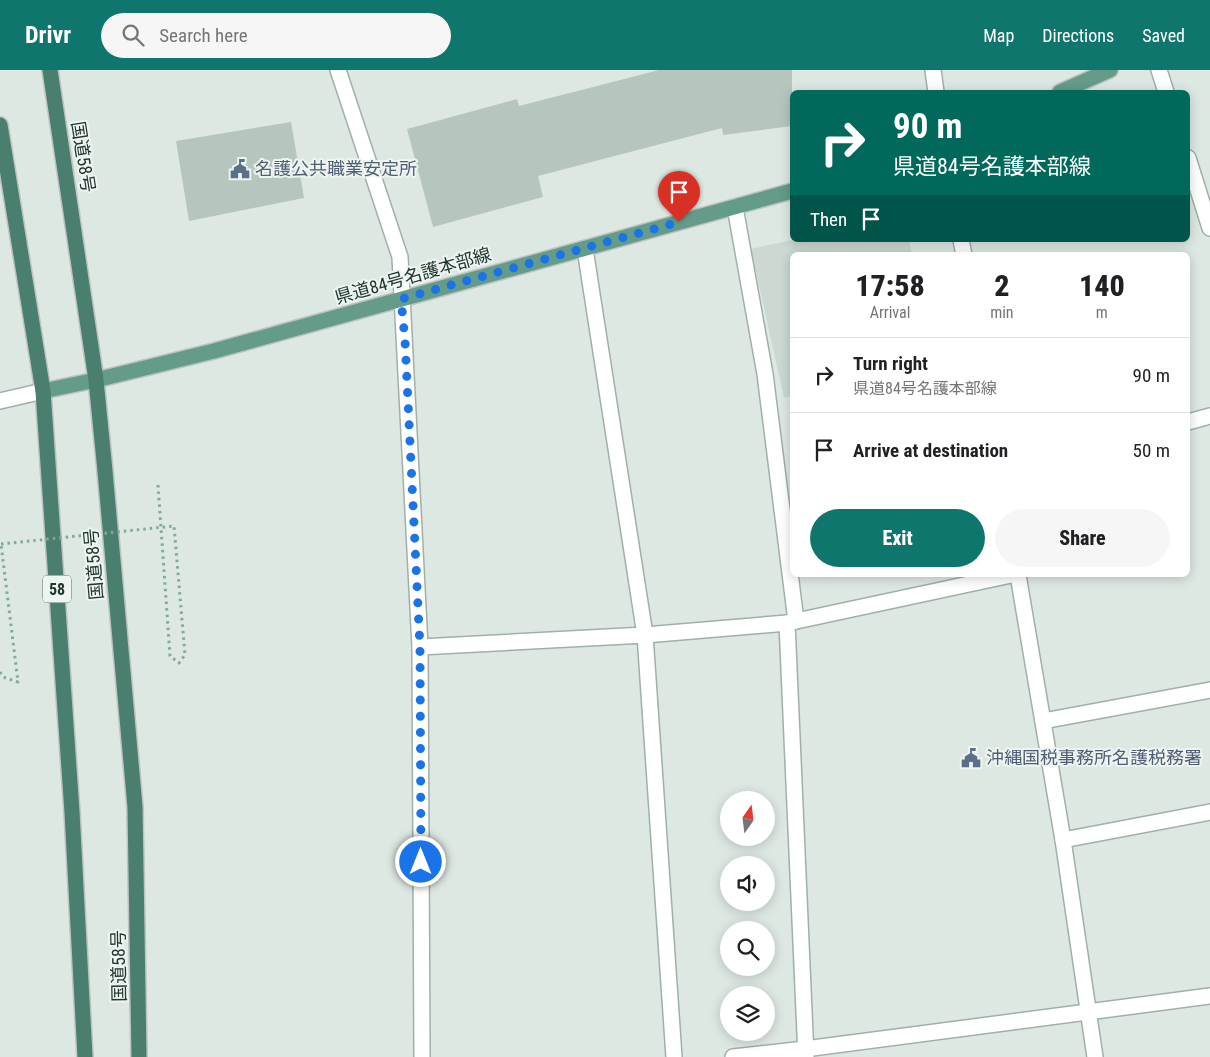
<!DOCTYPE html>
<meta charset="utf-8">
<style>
:root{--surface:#fff;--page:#f6f6f6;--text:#202124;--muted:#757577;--line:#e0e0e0;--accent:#0f766e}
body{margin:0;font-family:"Roboto Condensed","Noto Sans JP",sans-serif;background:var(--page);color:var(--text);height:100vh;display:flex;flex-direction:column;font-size:19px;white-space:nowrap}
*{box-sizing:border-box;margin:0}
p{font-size:16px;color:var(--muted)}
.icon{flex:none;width:28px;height:28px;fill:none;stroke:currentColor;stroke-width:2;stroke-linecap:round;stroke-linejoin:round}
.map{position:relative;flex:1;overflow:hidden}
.details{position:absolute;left:790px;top:182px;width:400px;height:325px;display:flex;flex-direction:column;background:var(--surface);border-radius:8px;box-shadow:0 2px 12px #0003}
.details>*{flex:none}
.banner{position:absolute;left:790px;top:20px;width:400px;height:152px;border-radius:8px;box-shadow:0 2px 12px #0003;background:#00695c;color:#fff;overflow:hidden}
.needle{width:32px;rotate:14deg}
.fabs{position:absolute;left:720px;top:721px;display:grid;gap:10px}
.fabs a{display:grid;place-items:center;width:55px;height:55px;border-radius:50%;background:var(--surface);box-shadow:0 2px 12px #0003;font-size:25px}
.pin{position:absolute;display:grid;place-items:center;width:42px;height:42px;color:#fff;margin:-51px -21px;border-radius:50% 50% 50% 0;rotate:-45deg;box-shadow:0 0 5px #0007}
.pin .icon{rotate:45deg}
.me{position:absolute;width:55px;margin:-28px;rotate:0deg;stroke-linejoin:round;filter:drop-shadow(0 0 4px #0008)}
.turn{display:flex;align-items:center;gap:18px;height:105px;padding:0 20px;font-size:22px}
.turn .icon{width:65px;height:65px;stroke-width:2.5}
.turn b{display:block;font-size:35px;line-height:42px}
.then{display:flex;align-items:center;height:48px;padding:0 20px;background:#0003;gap:10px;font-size:19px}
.eta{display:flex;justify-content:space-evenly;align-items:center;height:85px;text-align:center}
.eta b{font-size:30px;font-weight:800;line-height:35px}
.action{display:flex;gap:10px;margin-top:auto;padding:10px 20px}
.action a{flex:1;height:58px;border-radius:30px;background:var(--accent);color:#fff;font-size:20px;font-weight:800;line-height:58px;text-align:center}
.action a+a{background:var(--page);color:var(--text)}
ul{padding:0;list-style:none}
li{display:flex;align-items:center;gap:15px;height:75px;padding:0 20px;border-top:1px solid var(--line)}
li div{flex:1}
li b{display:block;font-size:19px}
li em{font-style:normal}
header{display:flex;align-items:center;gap:30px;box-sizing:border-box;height:70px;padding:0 25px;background:var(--accent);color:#fff}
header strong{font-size:24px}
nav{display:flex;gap:28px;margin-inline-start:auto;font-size:18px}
.search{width:350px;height:45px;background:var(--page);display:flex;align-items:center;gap:12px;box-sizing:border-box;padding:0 18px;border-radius:28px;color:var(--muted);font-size:19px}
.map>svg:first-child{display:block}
.built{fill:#ccd8d2}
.building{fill:#b6c6be}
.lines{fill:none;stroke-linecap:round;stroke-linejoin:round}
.service-casing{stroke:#a1afa9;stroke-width:18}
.minor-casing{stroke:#a1afa9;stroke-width:18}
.tertiary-casing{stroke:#a1afa9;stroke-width:18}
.primary-casing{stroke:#bcc3c1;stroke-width:18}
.trunk-casing{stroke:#bcc3c1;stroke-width:18}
.path{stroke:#80aa99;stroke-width:3;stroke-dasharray:2.5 4;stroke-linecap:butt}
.service{stroke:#fff;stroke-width:15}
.minor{stroke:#fff;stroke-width:15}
.tertiary{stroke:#fff;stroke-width:15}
.primary{stroke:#659b89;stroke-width:15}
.trunk{stroke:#4a7e6e;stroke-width:15}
.path-bridge{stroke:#80aa99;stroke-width:3;stroke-dasharray:2.5 4;stroke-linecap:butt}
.route{stroke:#1a73e8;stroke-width:9;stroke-dasharray:0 16.2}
.labels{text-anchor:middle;stroke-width:4;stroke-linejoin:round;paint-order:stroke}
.shield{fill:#eef5f1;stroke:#5e7069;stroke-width:1}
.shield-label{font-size:16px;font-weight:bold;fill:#20372f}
.street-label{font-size:18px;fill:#20372f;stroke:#eef5f1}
.service-label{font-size:18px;fill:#4e5e75;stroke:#eef5f1;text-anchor:start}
</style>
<header>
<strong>Drivr</strong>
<div class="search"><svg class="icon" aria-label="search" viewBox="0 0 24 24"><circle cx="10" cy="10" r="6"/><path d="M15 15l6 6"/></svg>Search here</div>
<nav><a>Map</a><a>Directions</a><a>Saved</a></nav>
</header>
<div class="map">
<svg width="1210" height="987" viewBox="0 0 1210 987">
<rect width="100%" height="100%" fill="#dee8e3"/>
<polygon class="built" points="792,170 909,170 912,185 792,185 792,326 784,328 751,179"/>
<g class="building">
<polygon points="659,0 792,0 792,56 723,65 722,58 538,106 543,127 433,157 407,59 517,29 519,36"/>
<polygon points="291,52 304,128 189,151 176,71"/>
</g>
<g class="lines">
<defs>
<polyline id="service" points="420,577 645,565 787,553 1011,505"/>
<g id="minor">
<polyline points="338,0 400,187 420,577 422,987"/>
<polyline points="1159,0 1166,22"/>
<polyline points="1188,88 1210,158"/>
<polyline points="735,137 765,304 796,551"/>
<polyline points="585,179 645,565 674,987"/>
<polyline points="1188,352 1210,346"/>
<polyline points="787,553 806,987"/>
<polyline points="1043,651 1210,620"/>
<polyline points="1063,770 1210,742"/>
<polyline points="733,987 805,979 1210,926"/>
</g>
<g id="tertiary">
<polyline points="933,0 936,22"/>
<polyline points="961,170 964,185"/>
<polyline points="0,331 43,321"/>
<polyline points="1018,505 1063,770 1095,987"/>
</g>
<g id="primary">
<polyline points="1060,22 1110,0"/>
<polyline points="43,321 96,310 214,281 792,121"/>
</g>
<g id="trunk">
<polyline points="50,0 96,310 105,401 135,737 139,987"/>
<polyline points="0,55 43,321 72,742 85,987"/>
</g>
</defs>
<use href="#service" class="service-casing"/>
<use href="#minor" class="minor-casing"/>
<use href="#tertiary" class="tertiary-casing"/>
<use href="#primary" class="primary-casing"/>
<use href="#trunk" class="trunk-casing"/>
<g class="path">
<polyline points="158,415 170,586 179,593 185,585 174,456"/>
<polyline points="0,602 3,607 18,612 1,474"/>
</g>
<use href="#service" class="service"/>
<use href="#minor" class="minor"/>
<use href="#tertiary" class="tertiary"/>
<use href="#primary" class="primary"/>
<use href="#trunk" class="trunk"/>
<polyline class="path-bridge" points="1,474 174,456"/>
</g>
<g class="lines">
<polyline class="route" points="421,792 420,577 405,270 401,229 679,152"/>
</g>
<defs>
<symbol id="civic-bare" viewBox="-9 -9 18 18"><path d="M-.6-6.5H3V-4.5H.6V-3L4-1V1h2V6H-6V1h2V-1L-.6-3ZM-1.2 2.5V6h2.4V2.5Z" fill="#5c6f8a" stroke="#eef5f1" stroke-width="2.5" paint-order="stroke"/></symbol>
</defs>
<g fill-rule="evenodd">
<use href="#civic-bare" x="226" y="85" width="28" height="28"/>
<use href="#civic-bare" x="957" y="674" width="28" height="28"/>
</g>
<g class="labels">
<rect class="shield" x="43" y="505.5" width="28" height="27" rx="4"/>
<g class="shield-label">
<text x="57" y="525">58</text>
</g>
<g class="street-label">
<text transform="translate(83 87) rotate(81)" y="6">国道58号</text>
<text transform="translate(413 206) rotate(-16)" y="6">県道84号名護本部線</text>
<text transform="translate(94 494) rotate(-95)" y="6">国道58号</text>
<text transform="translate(119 896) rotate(-91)" y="6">国道58号</text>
</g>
<g class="service-label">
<text x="255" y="105">名護公共職業安定所</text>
<text x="986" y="694">沖縄国税事務所名護税務署</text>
</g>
</g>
</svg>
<div class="fabs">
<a><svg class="needle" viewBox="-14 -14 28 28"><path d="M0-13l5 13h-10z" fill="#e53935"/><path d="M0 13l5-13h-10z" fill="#757577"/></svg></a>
<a><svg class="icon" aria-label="sound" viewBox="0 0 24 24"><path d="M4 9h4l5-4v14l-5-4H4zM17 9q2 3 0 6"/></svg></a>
<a><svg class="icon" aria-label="search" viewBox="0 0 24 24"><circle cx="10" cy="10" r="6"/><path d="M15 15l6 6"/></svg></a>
<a><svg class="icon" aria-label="layers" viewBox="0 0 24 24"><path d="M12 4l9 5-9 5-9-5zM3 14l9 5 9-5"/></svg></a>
</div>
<div class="pin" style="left:679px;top:152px;background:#d93025"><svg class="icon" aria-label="arrive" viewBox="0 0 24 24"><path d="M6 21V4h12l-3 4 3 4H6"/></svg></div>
<svg class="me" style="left:421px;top:792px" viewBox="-20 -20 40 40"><circle r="17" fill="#1a73e8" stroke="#fff" stroke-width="3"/><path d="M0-11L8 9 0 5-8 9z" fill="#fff"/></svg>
<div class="banner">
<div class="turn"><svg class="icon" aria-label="right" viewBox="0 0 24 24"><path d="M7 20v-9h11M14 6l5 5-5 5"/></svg><div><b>90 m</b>県道84号名護本部線</div></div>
<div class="then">Then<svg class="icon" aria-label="arrive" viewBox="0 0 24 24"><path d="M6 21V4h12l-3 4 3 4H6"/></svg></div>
</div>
<section class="details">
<div class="eta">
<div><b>17:58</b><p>Arrival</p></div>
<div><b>2</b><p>min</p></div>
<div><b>140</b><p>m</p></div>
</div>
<ul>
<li><svg class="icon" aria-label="right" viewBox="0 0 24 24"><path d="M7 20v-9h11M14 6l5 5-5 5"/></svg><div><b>Turn right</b><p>県道84号名護本部線</p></div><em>90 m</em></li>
<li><svg class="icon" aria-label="arrive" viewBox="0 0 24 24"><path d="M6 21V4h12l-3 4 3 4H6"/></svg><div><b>Arrive at destination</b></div><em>50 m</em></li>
</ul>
<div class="action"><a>Exit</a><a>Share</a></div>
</section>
</div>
